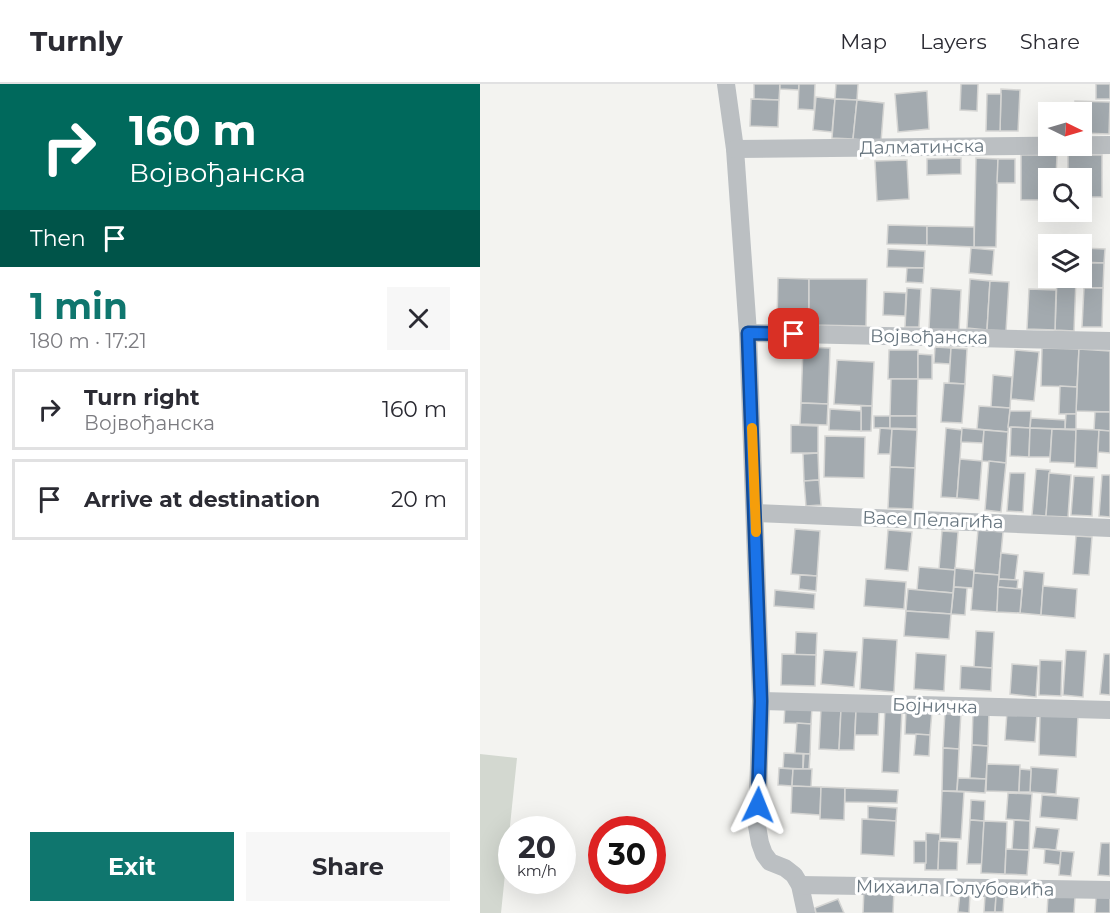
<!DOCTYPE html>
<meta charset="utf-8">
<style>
:root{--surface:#fff;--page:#f7f7f7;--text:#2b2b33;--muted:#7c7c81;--line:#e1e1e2;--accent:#0f766e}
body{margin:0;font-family:Montserrat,sans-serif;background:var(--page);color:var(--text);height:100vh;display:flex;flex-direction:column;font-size:22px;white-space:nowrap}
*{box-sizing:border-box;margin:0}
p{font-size:20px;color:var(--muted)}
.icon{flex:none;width:33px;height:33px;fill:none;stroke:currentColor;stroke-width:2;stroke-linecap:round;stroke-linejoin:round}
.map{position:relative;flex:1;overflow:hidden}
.sheet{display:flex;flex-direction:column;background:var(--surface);width:480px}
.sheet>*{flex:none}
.hud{background:#00695c;color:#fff;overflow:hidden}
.needle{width:39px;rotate:95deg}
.controls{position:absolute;left:558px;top:18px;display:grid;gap:12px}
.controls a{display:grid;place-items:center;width:54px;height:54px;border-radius:0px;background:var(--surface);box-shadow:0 6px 24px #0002;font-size:30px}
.speed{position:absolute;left:18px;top:732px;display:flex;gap:12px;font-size:30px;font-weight:700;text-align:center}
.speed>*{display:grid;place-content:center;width:78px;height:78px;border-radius:50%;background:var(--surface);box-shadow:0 6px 24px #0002;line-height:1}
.speed small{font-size:15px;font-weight:400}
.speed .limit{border:9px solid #d22;background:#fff;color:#111}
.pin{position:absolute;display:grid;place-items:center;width:51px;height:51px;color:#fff;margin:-26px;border-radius:12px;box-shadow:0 3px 9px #0006}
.me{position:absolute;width:66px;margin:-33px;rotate:2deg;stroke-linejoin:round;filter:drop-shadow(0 0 4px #0008)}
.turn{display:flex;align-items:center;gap:21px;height:126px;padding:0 30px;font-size:27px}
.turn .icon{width:78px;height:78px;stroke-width:2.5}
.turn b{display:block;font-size:42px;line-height:51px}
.then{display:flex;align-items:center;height:57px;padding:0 30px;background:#0003;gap:12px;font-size:22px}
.round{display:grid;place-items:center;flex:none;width:63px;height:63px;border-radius:0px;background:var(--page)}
.summary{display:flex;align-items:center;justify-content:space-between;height:102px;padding:0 30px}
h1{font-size:36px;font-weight:700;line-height:45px;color:var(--accent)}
.button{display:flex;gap:12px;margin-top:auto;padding:12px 30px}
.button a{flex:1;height:69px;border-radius:0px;background:var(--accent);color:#fff;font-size:24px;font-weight:700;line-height:69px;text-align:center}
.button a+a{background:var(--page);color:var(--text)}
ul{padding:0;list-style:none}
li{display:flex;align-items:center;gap:18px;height:81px;margin:0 12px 9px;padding:0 18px;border:3px solid var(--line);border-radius:0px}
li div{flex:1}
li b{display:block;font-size:22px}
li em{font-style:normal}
header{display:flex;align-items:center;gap:36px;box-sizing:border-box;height:84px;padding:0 30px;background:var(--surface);border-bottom:2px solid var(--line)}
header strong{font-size:28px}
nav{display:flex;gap:33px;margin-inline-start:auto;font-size:21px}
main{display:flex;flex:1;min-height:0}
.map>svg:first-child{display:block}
.green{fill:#d3d8d0}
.building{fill:#a3aaaf;stroke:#d5d5d3;stroke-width:1.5}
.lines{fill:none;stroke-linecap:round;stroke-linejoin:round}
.minor{stroke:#bbbfc2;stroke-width:18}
.route-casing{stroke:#114b97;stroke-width:15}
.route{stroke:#1a73e8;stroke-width:10}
.slow{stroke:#f59e0b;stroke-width:10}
.labels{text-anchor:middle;stroke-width:6;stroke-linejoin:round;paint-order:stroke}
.street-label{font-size:18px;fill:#66747e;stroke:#fff}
</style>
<header>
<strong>Turnly</strong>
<nav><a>Map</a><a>Layers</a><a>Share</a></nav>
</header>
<main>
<section class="sheet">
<div class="hud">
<div class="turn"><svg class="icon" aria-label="right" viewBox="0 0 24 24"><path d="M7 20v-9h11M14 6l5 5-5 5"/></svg><div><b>160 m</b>Војвођанска</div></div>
<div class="then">Then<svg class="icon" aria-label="arrive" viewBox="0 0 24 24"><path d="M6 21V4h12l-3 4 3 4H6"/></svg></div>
</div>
<div class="summary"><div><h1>1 min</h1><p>180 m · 17:21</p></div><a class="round"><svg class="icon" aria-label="close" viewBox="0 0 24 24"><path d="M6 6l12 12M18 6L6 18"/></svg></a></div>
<ul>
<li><svg class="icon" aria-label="right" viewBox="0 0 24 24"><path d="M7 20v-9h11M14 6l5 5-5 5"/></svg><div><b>Turn right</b><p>Војвођанска</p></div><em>160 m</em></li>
<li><svg class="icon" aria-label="arrive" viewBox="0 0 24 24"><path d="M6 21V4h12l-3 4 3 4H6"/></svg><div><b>Arrive at destination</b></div><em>20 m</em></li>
</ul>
<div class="button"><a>Exit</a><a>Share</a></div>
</section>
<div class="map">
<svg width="630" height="829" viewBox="0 0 630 829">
<rect width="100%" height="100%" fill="#f3f3f0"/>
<polygon class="green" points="0,670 37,674 21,829 0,829"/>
<g class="building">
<polygon points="274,0 300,0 299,16 274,15"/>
<polygon points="300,0 319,0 319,6 300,5"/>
<polygon points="319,0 335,0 334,26 318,25"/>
<polygon points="356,0 378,0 377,16 355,15"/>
<polygon points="481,0 498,0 497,27 480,26"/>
<rect x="616" y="0" width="14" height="15"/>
<polygon points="521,5 540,6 538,47 520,47"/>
<polygon points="447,7 449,45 418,48 415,10"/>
<polygon points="507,10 521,10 520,47 506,47"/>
<polygon points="336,13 355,15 352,48 333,46"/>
<polygon points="271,15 299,16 298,43 270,42"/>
<polygon points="355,15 377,16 373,55 352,54"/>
<polygon points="377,16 404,19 401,58 373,55"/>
<polygon points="595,17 630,18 629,50 602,49 602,28 595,28"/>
<polygon points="541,71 577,71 576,94 568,94 568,116 541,116"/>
<polygon points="588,71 622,71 622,113 602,113 602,94 588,94"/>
<polygon points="481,74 481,90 447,91 447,75"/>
<polygon points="496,74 518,75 516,163 494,163"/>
<polygon points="518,75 535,75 535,99 517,99"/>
<polygon points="427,76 429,115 397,117 395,77"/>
<polygon points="408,141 447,142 447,161 407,160"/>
<polygon points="447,142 494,143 494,163 447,161"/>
<polygon points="491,164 514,166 512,191 489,189"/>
<polygon points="602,164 625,165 624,179 602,178"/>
<polygon points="408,165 445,167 444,184 407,183"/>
<polygon points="610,179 624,179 623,204 608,204"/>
<polygon points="427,184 444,184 443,199 426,198"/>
<polygon points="298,194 329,195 329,241 297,240"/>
<polygon points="577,194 596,194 594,247 575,246"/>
<polygon points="329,195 387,195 386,242 329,241"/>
<polygon points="490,195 510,197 507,246 487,244"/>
<polygon points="510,197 529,198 526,247 507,246"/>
<polygon points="427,204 441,205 439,243 425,243"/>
<polygon points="451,204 481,206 479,247 449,245"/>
<polygon points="604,204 623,204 622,243 602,243"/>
<polygon points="549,205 576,206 575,246 547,245"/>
<polygon points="404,208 426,209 425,232 403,231"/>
<polygon points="323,263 350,264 348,320 321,319"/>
<polygon points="455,263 471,264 470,280 454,279"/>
<polygon points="471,264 487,265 485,300 469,299"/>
<polygon points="562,264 599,265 597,303 561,302"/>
<polygon points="599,265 630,267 630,328 596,327"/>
<polygon points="409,266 438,266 438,295 408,295"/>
<polygon points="535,266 559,268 554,317 531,315"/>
<polygon points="438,270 452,271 452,295 438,295"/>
<polygon points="357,276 394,278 392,322 354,320"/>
<polygon points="513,291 532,293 530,324 511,323"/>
<polygon points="411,295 438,295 437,332 410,332"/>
<polygon points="464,299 485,300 482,339 461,338"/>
<polygon points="580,302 597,303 596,330 579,330"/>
<polygon points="321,319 348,320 347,341 320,340"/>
<polygon points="381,322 392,322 391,347 381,347"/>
<polygon points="499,322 530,324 528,348 497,345"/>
<polygon points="350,325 381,327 381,347 349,346"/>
<polygon points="530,327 551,327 550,344 528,343"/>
<polygon points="615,328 630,328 630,347 614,346"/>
<polygon points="586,330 596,330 596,345 585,345"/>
<rect x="394" y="332" width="16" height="12"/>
<polygon points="410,332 437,332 437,345 410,344"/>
<polygon points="551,334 585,336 585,345 550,344"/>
<polygon points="311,341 338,342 338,369 311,369"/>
<polygon points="531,343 550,344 549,373 530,372"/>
<polygon points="400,344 412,345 410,370 398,370"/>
<polygon points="466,344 482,346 477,414 461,413"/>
<polygon points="482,344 504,346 503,359 481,358"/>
<polygon points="550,344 572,345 570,373 549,373"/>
<polygon points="412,345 437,346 435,384 410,383"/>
<polygon points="572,345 596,346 595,379 570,378"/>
<polygon points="596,345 619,346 617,384 595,383"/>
<polygon points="504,346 528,348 526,379 502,377"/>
<polygon points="619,346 630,347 630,369 618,368"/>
<polygon points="345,352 385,353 384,394 344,393"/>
<polygon points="338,369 339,396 324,397 323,370"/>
<polygon points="480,375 502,377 499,416 477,414"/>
<polygon points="509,377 526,379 521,428 505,426"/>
<polygon points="410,383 435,384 433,425 408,424"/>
<polygon points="556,385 570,386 566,432 552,431"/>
<polygon points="530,389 545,389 543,428 527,427"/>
<polygon points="569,389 591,391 588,433 566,432"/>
<polygon points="622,391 630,391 630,433 619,432"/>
<polygon points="594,392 614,393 612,432 591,431"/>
<polygon points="339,396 341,421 326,422 324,397"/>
<polygon points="315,445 340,447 337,492 311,490"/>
<polygon points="408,446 432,448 428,487 405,485"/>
<polygon points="498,446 523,448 519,491 494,489"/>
<polygon points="462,447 478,448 475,486 459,485"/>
<polygon points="596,452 612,453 609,491 593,490"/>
<polygon points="521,469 538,471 535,496 519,495"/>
<polygon points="439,483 475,486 473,509 437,506"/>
<polygon points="475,484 494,486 493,504 474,503"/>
<polygon points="544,487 564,489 561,531 540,529"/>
<polygon points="494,489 519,491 517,528 491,526"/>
<polygon points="320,491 337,492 336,507 319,505"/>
<polygon points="386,495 426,498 424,525 384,522"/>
<polygon points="519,495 538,496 537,505 518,503"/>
<polygon points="563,502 597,505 595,534 561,531"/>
<polygon points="474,503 487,504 485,531 471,530"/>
<polygon points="518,503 542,505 540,529 517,528"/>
<polygon points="428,505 473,509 471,530 426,527"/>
<polygon points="295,506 335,510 334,525 294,522"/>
<polygon points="426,527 471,530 469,555 424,552"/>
<polygon points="496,547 514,548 512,584 494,583"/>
<polygon points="316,548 337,549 336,571 315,571"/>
<polygon points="383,554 417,556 414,608 380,605"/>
<polygon points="344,566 377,568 374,603 341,600"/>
<polygon points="586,566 606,567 603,613 583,611"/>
<polygon points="436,569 466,571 464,607 434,605"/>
<polygon points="302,570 336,571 335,602 301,601"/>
<polygon points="624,570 630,570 630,611 620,610"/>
<polygon points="560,576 582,577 581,612 559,611"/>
<polygon points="532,580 558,582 556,613 530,610"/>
<polygon points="481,582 512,584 511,607 480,605"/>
<polygon points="305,622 332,623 331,640 304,639"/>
<polygon points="341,624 361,625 359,666 339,665"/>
<polygon points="405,624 422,625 419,689 402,688"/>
<polygon points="361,625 376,626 374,666 359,666"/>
<polygon points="426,625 452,627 450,651 425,650"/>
<polygon points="376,626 399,627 398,651 375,651"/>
<polygon points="465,627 481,627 479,665 463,664"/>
<polygon points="493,627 509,628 508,662 492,661"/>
<polygon points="527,628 557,630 555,658 525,656"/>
<polygon points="560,630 598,631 596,673 559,671"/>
<polygon points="317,639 331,640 330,670 315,669"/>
<polygon points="436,650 450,651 449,672 434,671"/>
<polygon points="492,661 508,662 506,695 490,694"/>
<polygon points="463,664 479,665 477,707 462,707"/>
<polygon points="304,669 323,670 323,685 303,684"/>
<polygon points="324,670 330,670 329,685 323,685"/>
<polygon points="507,680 540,681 539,708 506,707"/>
<polygon points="551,683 578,685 576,710 550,708"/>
<polygon points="299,684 313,685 312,702 298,701"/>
<polygon points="313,685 332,685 331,703 312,702"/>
<polygon points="540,685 551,686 550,708 539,708"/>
<polygon points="478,694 506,695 505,709 477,707"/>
<polygon points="312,702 341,703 340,731 311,729"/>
<polygon points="341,703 365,704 364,736 340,735"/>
<polygon points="365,704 418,706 417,719 365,718"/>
<polygon points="462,707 484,708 481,755 460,754"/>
<polygon points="528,709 552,710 550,737 526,735"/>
<polygon points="562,711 599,714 597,736 560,733"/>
<polygon points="491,716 505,717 504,737 490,736"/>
<polygon points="388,722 417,724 416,737 388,735"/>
<polygon points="382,735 416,737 414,772 381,770"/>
<polygon points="490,736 504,737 502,780 487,780"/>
<polygon points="534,736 550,737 549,766 532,766"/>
<polygon points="504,737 527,738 525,790 501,789"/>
<polygon points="556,743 579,745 576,766 553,764"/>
<polygon points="446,749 460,750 458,786 445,786"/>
<rect x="434" y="757" width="12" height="22"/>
<polygon points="459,757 478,758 477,786 458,786"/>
<polygon points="621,759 630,759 630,792 618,791"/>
<polygon points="526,765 549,766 547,791 525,790"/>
<polygon points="565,765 581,767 580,781 564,779"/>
<polygon points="581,767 594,768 591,792 579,791"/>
<polygon points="384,804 414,806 413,829 383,829"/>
<polygon points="480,808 490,809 489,829 478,828"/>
<polygon points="505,812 516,812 515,828 504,828"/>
<polygon points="516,812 524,813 523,828 515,828"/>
<polygon points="568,812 595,813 594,829 567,829"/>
<polygon points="616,812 630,813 630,829 615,829"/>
<polygon points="358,815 364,829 336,829 335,824"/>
</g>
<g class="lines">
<g class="minor">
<polyline points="246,0 255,65 268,249 281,617 277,742 280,759 284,770 290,778 305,784 314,791 320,801 326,829"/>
<polyline points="255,65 630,61"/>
<polyline points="268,249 630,257"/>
<polyline points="275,429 630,444"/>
<polyline points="281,617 630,626"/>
<polyline points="320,801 630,806"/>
</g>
</g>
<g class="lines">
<defs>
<polyline id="route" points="278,721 281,617 268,249 314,250"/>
</defs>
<use href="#route" class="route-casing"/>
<use href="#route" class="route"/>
<polyline class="slow" points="272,344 276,448"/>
</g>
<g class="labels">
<g class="street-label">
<text transform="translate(442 63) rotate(-1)" y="6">Далматинска</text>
<text transform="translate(449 253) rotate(1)" y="6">Војвођанска</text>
<text transform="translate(453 436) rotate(2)" y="6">Васе Пелагића</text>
<text transform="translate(455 622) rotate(2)" y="6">Бојничка</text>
<text transform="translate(475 804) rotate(1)" y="6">Михаила Голубовића</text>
</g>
</g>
</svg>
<div class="controls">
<a><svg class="needle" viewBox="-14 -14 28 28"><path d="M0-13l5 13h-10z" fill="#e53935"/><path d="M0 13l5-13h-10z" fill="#7c7c81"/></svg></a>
<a><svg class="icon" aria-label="search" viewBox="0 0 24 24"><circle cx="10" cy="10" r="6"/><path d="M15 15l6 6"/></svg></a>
<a><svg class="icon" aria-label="layers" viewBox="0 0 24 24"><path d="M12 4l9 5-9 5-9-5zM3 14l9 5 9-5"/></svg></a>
</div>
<div class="speed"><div>20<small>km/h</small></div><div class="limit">30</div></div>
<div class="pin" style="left:314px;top:250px;background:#d93025"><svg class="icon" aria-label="arrive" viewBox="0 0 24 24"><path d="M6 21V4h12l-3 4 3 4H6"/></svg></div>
<svg class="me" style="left:278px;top:721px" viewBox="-20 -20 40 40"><path d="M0-17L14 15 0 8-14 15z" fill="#1a73e8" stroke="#fff" stroke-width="4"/></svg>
</div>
</main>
